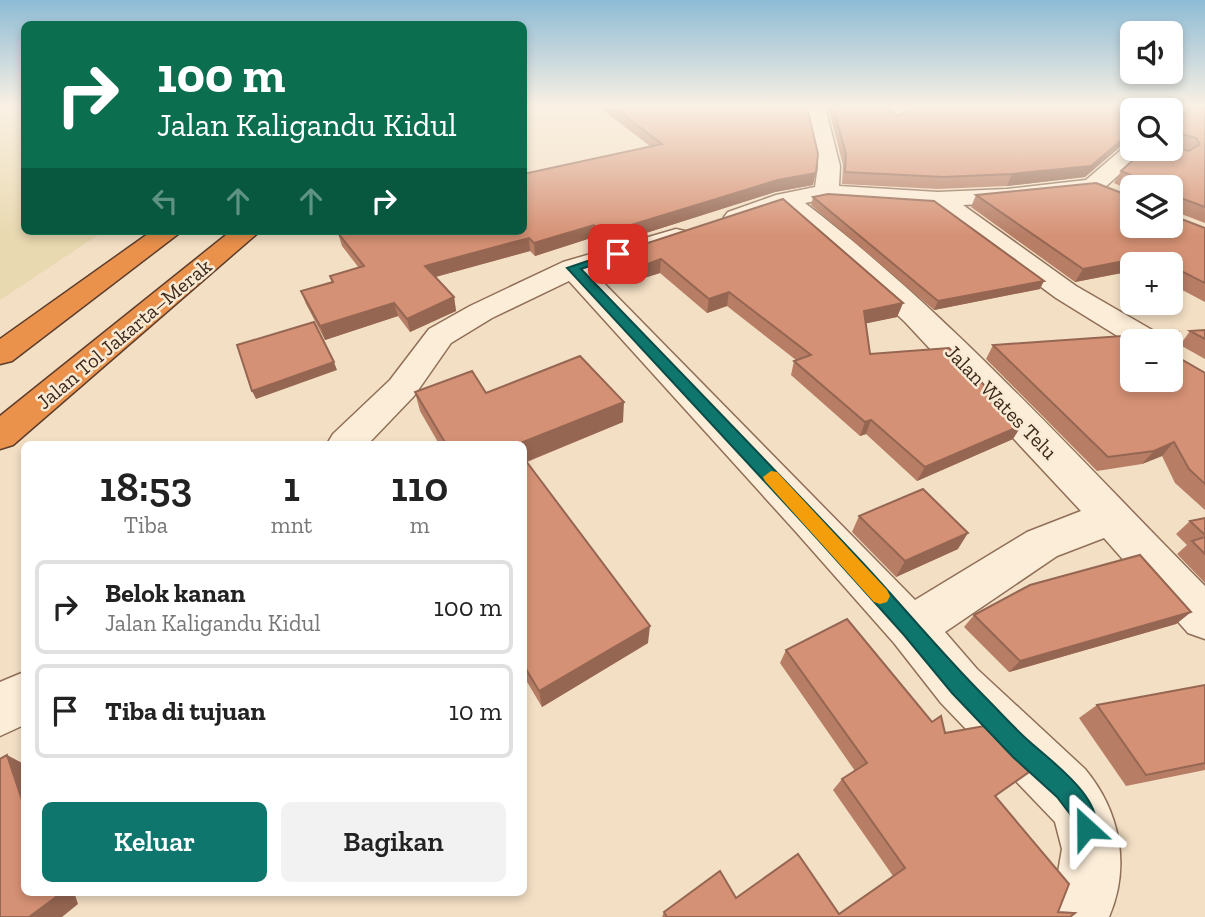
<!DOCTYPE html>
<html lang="id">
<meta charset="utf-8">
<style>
:root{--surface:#fff;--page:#f2f2f2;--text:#222;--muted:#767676;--line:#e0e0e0;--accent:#0f766e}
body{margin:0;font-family:"Zilla Slab",serif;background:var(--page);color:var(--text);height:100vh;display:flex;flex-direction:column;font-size:26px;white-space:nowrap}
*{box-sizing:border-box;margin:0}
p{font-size:23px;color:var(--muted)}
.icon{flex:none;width:38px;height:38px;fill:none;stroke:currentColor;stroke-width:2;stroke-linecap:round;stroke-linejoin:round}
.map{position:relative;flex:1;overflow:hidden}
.panel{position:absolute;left:21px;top:441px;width:506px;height:455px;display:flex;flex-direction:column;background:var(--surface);border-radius:10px;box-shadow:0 4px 10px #0003}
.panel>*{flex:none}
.guide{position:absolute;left:21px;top:21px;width:506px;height:214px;border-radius:10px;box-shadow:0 4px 10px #0003;background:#0b6e4f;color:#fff;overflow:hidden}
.fabs{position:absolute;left:1120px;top:21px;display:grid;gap:14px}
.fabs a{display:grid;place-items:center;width:63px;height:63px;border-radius:10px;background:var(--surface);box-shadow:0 4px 10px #0003;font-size:35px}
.pin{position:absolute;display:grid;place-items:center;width:60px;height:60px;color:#fff;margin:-30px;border-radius:14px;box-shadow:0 4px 10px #0006}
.me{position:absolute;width:77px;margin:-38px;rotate:336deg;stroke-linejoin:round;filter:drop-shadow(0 0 5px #0008)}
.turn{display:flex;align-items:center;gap:24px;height:147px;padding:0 21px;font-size:32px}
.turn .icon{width:91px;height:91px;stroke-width:2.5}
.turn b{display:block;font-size:49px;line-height:60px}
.lanes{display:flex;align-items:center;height:66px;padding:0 21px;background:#0003;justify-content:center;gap:35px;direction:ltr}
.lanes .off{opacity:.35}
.eta{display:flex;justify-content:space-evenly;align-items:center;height:119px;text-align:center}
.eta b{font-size:42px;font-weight:600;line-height:49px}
.cta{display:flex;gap:14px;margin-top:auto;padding:14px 21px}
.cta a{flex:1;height:80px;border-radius:10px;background:var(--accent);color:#fff;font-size:28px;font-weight:600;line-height:80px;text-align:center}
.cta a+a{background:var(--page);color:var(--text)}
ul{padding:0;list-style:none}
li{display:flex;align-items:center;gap:21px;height:94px;margin:0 14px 10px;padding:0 7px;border:4px solid var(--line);border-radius:10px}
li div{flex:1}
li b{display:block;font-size:26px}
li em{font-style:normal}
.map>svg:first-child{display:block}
.farmland{fill:#e9d9b0}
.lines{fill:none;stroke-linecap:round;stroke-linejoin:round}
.minor-casing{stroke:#906f58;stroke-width:3}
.motorway-casing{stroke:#5d3d2c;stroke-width:3}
.minor{fill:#fcedd8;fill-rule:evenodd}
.motorway{fill:#ea914c;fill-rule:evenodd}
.wall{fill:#b77d65}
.shaded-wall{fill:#956652}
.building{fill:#d59175;stroke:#956652;stroke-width:2;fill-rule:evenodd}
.route{fill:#0f766e;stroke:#0a4d48;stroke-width:2}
.slow{fill:#f59e0b}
.labels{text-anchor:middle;stroke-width:5;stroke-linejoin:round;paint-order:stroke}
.street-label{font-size:21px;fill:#3e291d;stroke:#f9ead4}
</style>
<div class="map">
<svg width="1205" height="917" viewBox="0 0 1205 917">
<rect width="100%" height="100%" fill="#f3dfc4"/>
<polygon class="farmland" points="0,107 24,107 24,231 104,231 0,300"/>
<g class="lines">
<defs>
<g id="minor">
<path d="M 805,107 L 825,107 L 840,166 L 839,186 L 938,192 L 1007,189 L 1086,180 L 1128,144 L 1132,143 L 1132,149 L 1147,149 L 1101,191 L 1007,203 L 963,205 L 1076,286 L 1159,334 L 1164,341 L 1132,341 L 1132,345 L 1056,298 L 932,206 L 826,199 L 805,203 C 949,313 1078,458 1205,586 L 1205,639 L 1188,633 L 1104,538 L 1057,556 L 945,632 L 977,669 L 1085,769 C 1120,811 1131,866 1109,917 L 1041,917 L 1055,889 L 1062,849 L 1055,822 L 941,703 L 894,643 L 796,532 L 569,281 L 492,318 L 451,343 L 414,396 L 368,444 L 327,444 L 333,434 L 390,380 L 429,329 L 470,306 L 563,262 L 676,229 L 685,231 L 689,237 L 685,243 L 592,271 L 915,600 L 1027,532 L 1081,511 L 905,322 L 799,223 L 782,210 L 737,225 L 728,222 L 724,217 L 728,212 L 776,195 L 815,187 L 818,166 Z"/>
<polygon points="1170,107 1192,107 1178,121 1171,123 1171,110 1167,110"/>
<polygon points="24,672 24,725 0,736 0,682"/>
</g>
<g id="motorway">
<polygon points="152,231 182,231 12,361 0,364 0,339"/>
<polygon points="231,231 260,231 13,445 0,449 0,416"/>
</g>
</defs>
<use href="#minor" class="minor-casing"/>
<use href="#motorway" class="motorway-casing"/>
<use href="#minor" class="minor"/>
<use href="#motorway" class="motorway"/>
</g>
<g class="wall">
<polygon points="599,107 807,107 813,185 775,192 605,246 594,237 535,256 530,251 435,277 454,297 456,311 410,332 398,316 325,340 306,304 301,291 332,282 330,276 359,268 342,246 338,233 523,231 650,146"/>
<polygon points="828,107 889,107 897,116 913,107 1175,107 1175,112 1178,114 1187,112 1191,107 1205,107 1205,223 1176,212 1173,216 1205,228 1205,302 1171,284 1171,264 1132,264 1132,271 1075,282 971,207 976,195 1096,183 1132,197 1132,226 1171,226 1171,187 1132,187 1132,191 1114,183 1121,171 1145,149 1171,149 1171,146 1189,150 1171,145 1171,110 1132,110 1132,141 1127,141 1085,177 1007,186 938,189 842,184 843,165"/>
<polygon points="813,197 1040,289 934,310 811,205"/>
<polygon points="626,250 903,303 897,317 866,323 870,354 1013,439 917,481 866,434 860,436 791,375 794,361 796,360 727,306 707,313 660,273 644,278 625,263"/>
<polygon points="1205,330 1205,359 1180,345 1190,331"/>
<polygon points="993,345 1181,359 1205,373 1205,510 1175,483 1162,456 1142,464 1097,471 986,359"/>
<polygon points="415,392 486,393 623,422 527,462 648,643 542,707 523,675 523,444 439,444 420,411"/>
<polygon points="859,516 958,549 896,577 852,532"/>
<polygon points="1205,518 1205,583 1177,554 1187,545 1176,534 1190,521"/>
<polygon points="1191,612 1176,624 1009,672 964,627 974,615"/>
<polygon points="786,650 932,722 945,733 995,796 1058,912 1070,917 662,917 664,912 736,898 839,914 893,876 833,790 842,779 855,771 780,663"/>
<polygon points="1205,685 1205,770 1126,786 1079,718 1097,705"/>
</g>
<g class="shaded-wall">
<polygon points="1132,131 1127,141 1085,177 1007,186 1012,174"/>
<polygon points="1179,133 1172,144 1171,145 1171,134"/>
<polygon points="816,173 813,185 775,192 605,246 605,233 778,180"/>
<polygon points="594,225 594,237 535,256 534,243"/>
<polygon points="529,238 530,251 428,279 425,266"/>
<polygon points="1150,256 1145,264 1132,264 1132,271 1075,282 1083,269"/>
<polygon points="661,259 660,273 644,278 645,265"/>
<polygon points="1044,281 1040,289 934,310 938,301"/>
<polygon points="729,292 727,306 707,313 709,299"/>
<polygon points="454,297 456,311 410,332 407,319"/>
<polygon points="394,303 398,316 325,340 320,326"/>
<polygon points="903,303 897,317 859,325 864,311"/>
<polygon points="334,362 337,370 256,399 252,391"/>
<polygon points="624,402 623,422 523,463 523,444 518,444"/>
<polygon points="871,420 866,434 860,436 865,422"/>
<polygon points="1022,425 1013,439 917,481 925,467"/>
<polygon points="1174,442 1162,456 1142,464 1154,451"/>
<polygon points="968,533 958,549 896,577 905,561"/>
<polygon points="1191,612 1176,624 1009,672 1020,661"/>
<polygon points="650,626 648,643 542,707 539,691"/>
<polygon points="7,755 24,764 24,806"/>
<polygon points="54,892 74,892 78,904 62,917 29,917"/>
</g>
<g class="building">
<polygon points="613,107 807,107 818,154 816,173 778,180 605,233 594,225 534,243 529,238 425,266 454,297 407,319 394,303 320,326 301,291 333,282 330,276 364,266 338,233 345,231 523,231 523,174 662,144"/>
<polygon points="833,107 889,107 897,116 913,107 1175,107 1175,112 1178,114 1187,112 1191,107 1205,107 1205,207 1178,197 1177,211 1171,211 1171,187 1141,187 1140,179 1121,171 1145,149 1171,149 1171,146 1189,151 1200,144 1196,138 1179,133 1171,134 1171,110 1132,110 1132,131 1091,166 1012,174 943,177 845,172 846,154"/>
<polygon points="1096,183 1132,197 1132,226 1171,226 1171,215 1205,228 1205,283 1171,266 1171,264 1166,264 1150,256 1083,269 976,195"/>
<polygon points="828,194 934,201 1044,281 938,301 813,197"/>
<polygon points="783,199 903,303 864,311 870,354 949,348 1022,425 925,467 871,420 865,422 794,361 811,355 729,292 709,299 661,259 645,265 626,250"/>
<polygon points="314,322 334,362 252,391 237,345"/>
<polygon points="1205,330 1205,339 1190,331"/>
<path d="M 1179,332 L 1181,359 L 1205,373 L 1205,484 L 1189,469 L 1174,442 L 1154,451 L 1108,457 L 993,345 ZM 1132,341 L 1171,341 L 1171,380 L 1132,380 Z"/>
<polygon points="580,356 624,402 518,444 446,444 415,392 472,371 486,393"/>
<polygon points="523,457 650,626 539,691 523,664"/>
<polygon points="923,489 968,533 905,561 859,516"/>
<polygon points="1205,518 1205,535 1190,521"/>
<polygon points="1205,537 1205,554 1192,541"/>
<polygon points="1140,555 1191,612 1020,661 974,615 1030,585"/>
<polygon points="847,619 932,722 941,716 945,733 984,726 1029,772 995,796 1069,884 1058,912 1075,913 1070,917 667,917 664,912 720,871 736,898 798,854 839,914 905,868 842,779 867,763 786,650"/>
<polygon points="1205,685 1205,763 1146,775 1097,705"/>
<polygon points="7,755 24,806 24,892 54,892 56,897 29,917 0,917 0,759"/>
</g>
<linearGradient id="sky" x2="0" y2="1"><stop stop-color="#8dbbd5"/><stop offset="0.45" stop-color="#faf1e4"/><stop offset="1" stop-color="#faf1e4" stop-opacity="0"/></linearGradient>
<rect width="1205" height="236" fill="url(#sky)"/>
<path class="route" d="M 614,252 L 624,254 L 581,269 C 674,366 768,462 860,560 C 902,605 941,653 985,697 C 1000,712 1014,728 1030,742 C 1052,762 1109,802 1094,837 L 1086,840 L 1077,837 L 1070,814 L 1057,797 L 1013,757 L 952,693 L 904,635 L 805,525 L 567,268 Z"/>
<polygon class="slow" points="771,471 777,472 887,590 890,596 887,602 880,604 874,602 765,481 763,477"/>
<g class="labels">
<g class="street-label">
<text transform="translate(124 334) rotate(-40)" y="7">Jalan Tol Jakarta–Merak</text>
<text transform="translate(1001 402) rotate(46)" y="7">Jalan Wates Telu</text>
</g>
</g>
</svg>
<div class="fabs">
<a><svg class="icon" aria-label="sound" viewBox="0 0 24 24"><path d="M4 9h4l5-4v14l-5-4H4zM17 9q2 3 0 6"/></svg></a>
<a><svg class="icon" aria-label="search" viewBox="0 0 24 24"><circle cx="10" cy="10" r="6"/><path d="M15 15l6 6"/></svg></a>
<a><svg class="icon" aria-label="layers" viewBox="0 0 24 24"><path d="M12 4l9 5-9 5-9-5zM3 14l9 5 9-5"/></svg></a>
<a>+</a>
<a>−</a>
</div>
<div class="pin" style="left:618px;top:254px;background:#d93025"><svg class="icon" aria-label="arrive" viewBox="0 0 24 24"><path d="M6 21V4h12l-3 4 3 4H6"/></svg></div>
<svg class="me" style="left:1086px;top:828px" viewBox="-20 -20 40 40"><path d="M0-17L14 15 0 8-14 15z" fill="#0f766e" stroke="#fff" stroke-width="4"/></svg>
<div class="guide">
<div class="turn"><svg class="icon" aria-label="right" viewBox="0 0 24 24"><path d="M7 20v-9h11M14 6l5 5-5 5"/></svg><div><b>100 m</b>Jalan Kaligandu Kidul</div></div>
<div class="lanes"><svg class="icon off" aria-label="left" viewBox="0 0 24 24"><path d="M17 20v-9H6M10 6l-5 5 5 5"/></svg><svg class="icon off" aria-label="ahead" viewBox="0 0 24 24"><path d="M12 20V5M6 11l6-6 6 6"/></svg><svg class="icon off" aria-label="ahead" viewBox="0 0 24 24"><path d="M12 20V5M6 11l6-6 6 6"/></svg><svg class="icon" aria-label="right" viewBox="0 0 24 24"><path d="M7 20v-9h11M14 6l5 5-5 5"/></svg></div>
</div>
<section class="panel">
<div class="eta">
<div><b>18:53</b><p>Tiba</p></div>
<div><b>1</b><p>mnt</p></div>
<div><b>110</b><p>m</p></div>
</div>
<ul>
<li><svg class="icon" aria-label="right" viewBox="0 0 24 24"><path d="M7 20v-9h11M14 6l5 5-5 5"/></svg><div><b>Belok kanan</b><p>Jalan Kaligandu Kidul</p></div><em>100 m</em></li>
<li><svg class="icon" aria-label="arrive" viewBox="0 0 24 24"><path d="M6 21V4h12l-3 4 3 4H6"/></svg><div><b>Tiba di tujuan</b></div><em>10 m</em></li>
</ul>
<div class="cta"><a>Keluar</a><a>Bagikan</a></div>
</section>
</div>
